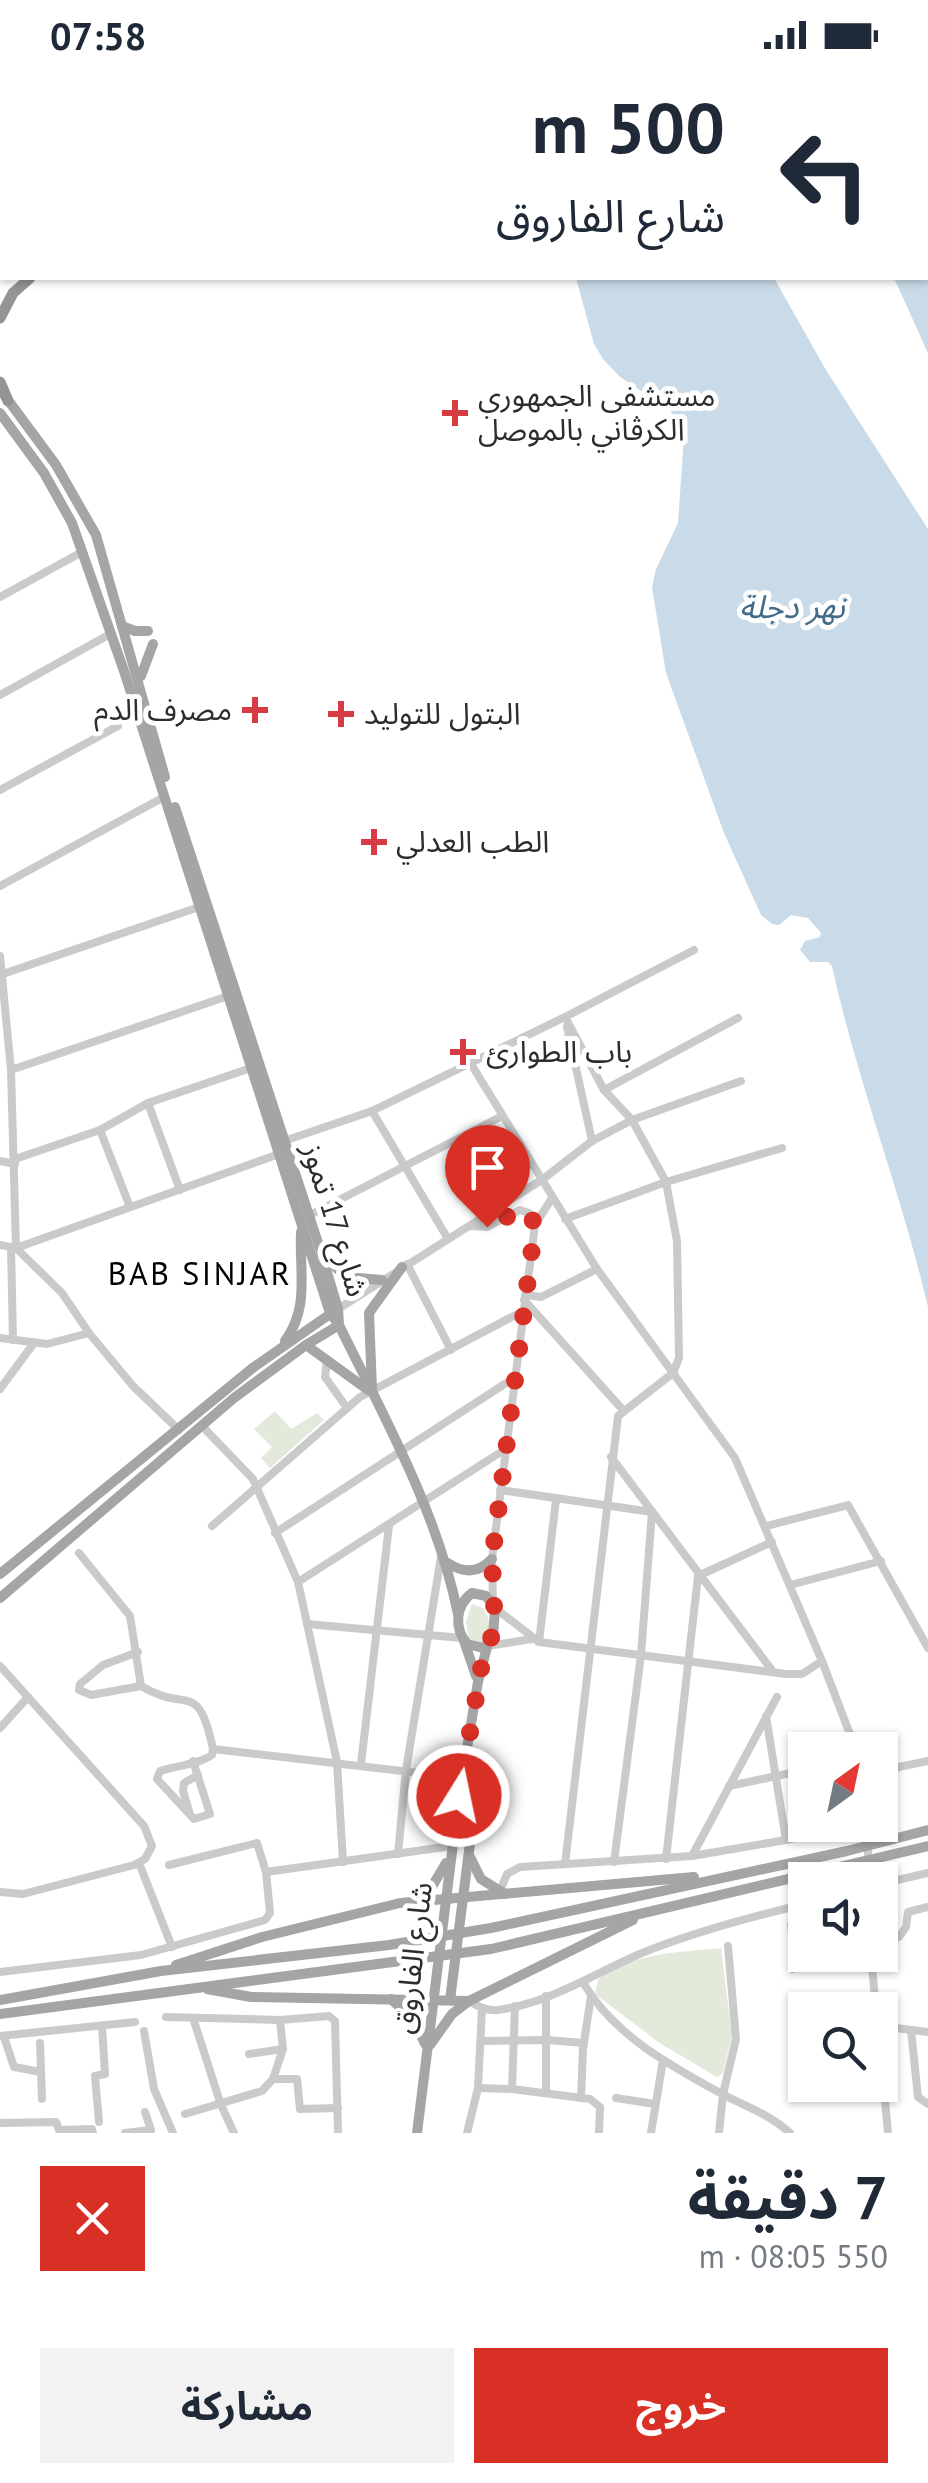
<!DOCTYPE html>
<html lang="ar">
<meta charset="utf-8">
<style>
:root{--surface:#fff;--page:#f2f2f3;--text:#1f2937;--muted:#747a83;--accent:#d93025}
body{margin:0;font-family:"PT Sans","Noto Sans Arabic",sans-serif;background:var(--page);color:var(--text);direction:rtl;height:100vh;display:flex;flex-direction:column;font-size:38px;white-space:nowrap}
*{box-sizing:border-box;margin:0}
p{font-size:32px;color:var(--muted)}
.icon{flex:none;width:55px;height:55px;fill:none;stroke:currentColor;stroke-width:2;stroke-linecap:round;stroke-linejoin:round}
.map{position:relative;height:2063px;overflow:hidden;direction:ltr}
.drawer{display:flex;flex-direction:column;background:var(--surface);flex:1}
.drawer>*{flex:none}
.banner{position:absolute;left:0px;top:0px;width:930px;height:210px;box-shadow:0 2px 8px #0004;direction:rtl;background:#fff;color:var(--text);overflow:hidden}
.needle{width:65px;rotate:33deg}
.controls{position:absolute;left:788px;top:1662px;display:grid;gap:20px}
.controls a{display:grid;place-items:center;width:110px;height:110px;border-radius:0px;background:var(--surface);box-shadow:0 2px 8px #0004;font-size:50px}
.pin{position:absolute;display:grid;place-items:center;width:85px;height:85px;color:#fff;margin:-102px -42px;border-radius:50% 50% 50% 0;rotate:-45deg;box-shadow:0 0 10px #0007}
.pin .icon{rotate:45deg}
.me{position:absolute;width:110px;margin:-55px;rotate:10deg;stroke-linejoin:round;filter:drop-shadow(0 0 8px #0008)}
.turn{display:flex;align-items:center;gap:35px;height:210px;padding:0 40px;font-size:45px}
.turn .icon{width:130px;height:130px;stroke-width:2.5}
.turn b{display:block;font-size:70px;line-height:85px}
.round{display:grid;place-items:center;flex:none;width:105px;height:105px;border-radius:0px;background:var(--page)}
.overview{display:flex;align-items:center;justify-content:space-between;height:170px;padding:0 40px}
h1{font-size:60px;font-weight:700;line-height:75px}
.cta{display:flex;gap:20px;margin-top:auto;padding:20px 40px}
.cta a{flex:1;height:115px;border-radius:0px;background:var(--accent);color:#fff;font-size:40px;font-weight:700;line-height:115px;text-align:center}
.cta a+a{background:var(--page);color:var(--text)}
.status{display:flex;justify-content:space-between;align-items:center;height:70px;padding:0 50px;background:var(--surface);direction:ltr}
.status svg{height:28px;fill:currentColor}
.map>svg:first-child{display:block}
.green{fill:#e3eadb}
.water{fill:#c9dbe8}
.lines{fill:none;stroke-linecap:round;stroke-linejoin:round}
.minor{stroke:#cacaca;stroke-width:8}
.major{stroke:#a5a5a5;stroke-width:10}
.highway{stroke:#949494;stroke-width:11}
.route{stroke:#d93025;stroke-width:18;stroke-dasharray:0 32.4}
.poi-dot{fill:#d73c43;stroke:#fff;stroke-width:4}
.labels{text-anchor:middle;stroke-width:10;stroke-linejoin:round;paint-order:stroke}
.poi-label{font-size:30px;fill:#2d2d2d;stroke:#fff;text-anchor:start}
.street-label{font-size:30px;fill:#2d2d2d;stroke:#fff}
.water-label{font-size:32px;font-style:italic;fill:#426b88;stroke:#fff}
.neighbourhood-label{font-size:32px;letter-spacing:2.5px;fill:#000;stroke:#fff}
</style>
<div class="status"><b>07:58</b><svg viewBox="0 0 49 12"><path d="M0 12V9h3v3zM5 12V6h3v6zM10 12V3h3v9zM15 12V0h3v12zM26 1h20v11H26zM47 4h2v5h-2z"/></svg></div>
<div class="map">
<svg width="928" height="2063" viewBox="0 0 928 2063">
<rect width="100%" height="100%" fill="#fff"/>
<g class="green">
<polygon points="275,1341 291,1359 317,1343 324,1350 270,1398 261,1388 272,1377 254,1359"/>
<path d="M 472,1534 L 483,1538 C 491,1551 492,1562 481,1574 L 469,1571 L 466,1551 Z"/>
<path d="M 721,1878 L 732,1966 L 723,2003 L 717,2007 L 661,1974 L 595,1924 L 598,1909 C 632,1883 680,1882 721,1878 Z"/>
</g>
<g class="water">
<polygon points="928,116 928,283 894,208 928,208"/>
<path d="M 576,208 L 774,208 L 826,300 L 928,459 L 928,1237 C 901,1122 857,1011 832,896 L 828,892 L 810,892 L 800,880 L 805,871 L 820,867 L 821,863 L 808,848 L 791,845 L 779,855 L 772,854 L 761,845 L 724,763 L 666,603 L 652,517 L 656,499 L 678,453 L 684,366 L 670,340 L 620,307 L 603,289 L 594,274 Z"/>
</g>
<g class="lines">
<g class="minor">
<polyline points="295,0 296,2"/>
<polyline points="0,527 82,482"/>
<polyline points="0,625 112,563"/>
<polyline points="0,720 118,656"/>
<polyline points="0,816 164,727"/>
<polyline points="0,886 11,1000 16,1178 62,1223 89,1263 133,1316 179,1360"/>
<polyline points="0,905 199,837"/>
<polyline points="565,947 604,1020 632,1050 666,1112 677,1171 679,1288 673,1303 618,1346 565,1794"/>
<polyline points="567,957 592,1071"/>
<polyline points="471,994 597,1199 735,1388 822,1591 856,1680"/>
<polyline points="11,1000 228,926"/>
<polyline points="604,1020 738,948"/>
<polyline points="148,1033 180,1120"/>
<polyline points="372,1041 448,1169"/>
<polyline points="100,1060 130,1137"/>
<polyline points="284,1071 372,1041 565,947 694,880"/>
<polyline points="15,1089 100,1060 148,1033 251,998"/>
<polyline points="0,1091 15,1094"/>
<polyline points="506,1131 518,1105 518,1078"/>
<polyline points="310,1145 502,1046"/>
<polyline points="565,1149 666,1112 782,1078"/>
<polyline points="535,1155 552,1128"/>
<polyline points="470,1156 487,1157 520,1140 529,1143 535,1155 492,1489 493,1534"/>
<polyline points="0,1175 16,1178 279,1084"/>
<polyline points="11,1177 13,1270"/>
<polyline points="407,1194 451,1280"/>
<polyline points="525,1225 541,1227 597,1199"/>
<polyline points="524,1230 623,1340"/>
<polyline points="338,1239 543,1109 592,1071 632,1050 741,1011"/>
<polyline points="0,1268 47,1274 89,1263"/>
<polyline points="327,1290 325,1307 347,1338"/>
<polyline points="0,1319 34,1273"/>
<polyline points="202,1356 253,1409 298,1512 337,1692 343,1792"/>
<polyline points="611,1387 771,1599"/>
<polyline points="500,1420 652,1442"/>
<polyline points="212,1456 360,1327 523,1241"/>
<polyline points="766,1456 848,1435 928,1578"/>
<polyline points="275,1463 514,1308"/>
<path d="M 79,1483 L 130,1546 L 141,1616 C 187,1644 198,1608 213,1679 L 462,1708"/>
<polyline points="298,1512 504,1380"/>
<polyline points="790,1515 881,1491"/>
<polyline points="495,1538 539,1572 786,1604 802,1604 822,1591"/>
<polyline points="307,1554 462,1568"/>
<polyline points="539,1572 556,1430"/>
<polyline points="488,1576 532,1569"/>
<polyline points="138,1582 103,1595 80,1614 79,1620 91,1625 141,1616"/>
<polyline points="0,1596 144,1756 152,1776 145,1789 134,1795 23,1824 0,1822"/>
<polyline points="766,1646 786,1770"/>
<polyline points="0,1658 28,1627"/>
<path d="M 193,1691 L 210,1744 L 194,1749 L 157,1709 L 160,1701 C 176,1696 199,1694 212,1685 L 213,1679"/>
<polyline points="361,1694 389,1456"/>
<polyline points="880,1701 928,1691"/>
<polyline points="729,1716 805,1700"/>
<polyline points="189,1741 183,1721 184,1713 198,1705"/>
<polyline points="866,1755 870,1810"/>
<polyline points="398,1784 406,1700 441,1487"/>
<polyline points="692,1786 777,1627"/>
<polyline points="666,1789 698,1506 772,1472"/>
<polyline points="614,1792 641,1585 652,1442"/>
<polyline points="139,1793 172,1877"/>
<polyline points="266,1802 452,1776"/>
<polyline points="880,1814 928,1803"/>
<polyline points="500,1821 507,1804 520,1797 692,1786 786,1770 848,1755"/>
<polyline points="791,1855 796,1891 792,1899"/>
<polyline points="880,1871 899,1867 906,1857 908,1842 928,1837"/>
<polyline points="871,1885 876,1940"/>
<polyline points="796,1891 871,1885"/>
<polyline points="0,1902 141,1885 265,1850 270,1843 266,1802 257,1773 169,1795"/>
<path d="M 583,1912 C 612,1964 671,1996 722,2024 C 745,2036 771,2045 790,2063"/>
<polyline points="546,1926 546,2023"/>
<path d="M 469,1931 C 479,1937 487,1941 498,1940 C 550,1933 595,1903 642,1883 C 694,1862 750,1847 805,1834"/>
<polyline points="166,1947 280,1950 329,1946 335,1951 338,2063"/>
<polyline points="193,1948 221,2035 234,2063"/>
<polyline points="880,1956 928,1962"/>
<polyline points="911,1960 918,2027 928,2034"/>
<polyline points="144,1961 154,2019 173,2063"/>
<polyline points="0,1966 135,1952"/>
<polyline points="4,1967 14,1997 41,2002"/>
<polyline points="481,1971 547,1970 584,1973"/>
<polyline points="40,1973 42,2029"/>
<polyline points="880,1976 888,2063"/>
<polyline points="249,1984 283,1979"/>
<polyline points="273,2009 297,2009 300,2039 338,2038"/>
<polyline points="478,2018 512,2019 590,2029 600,2037 599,2063"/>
<polyline points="512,2019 515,1936"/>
<polyline points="581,2028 583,1979 591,1926"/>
<polyline points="616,2028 655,2034"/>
<polyline points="185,2044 262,2021 273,2009 283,1979 280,1950"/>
<polyline points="99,2052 95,2006 105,2004 102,1956"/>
<polyline points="0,2053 56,2052 59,2060 92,2059 93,2063"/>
<polyline points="125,2063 151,2060 145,2042"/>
<polyline points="467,2063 478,2018 482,1938"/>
<polyline points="651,2063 663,1990"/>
<polyline points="719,2063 723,2024 736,1969 728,1876"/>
</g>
<g class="major">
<polyline points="5,326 56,395 96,465 165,707"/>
<path d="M 0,343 L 44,403 L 72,453 L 124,601 L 330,1243 L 339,1255 C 385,1349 437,1441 458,1544"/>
<polyline points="122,556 135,561 148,561"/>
<polyline points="141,606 153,574"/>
<polyline points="175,737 321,1182 338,1239 339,1254"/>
<polyline points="326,1188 346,1207 382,1210"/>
<path d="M 285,1271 C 310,1237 299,1201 301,1162"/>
<polyline points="306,1275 368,1320"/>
<polyline points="372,1319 369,1243 402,1197"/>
<path d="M 448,1493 C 464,1504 479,1503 492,1489"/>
<polyline points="0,1504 254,1297 333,1242"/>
<path d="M 472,1523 L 486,1526 L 495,1538 L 493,1568 L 483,1578 L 467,1574 C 454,1558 455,1536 472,1523 Z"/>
<polyline points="0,1528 234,1328 306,1275 339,1255"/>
<polyline points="464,1571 476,1606"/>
<polyline points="470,1787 481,1809 505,1824"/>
<polyline points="415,1827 430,1820 446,1793"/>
<polyline points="176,1895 262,1867 400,1833 694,1807"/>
<polyline points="207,1919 251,1927 469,1931"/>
<polyline points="391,1929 414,1950 425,1974"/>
<polyline points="0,1930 161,1901 389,1875 491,1858 847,1781 928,1760"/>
<polyline points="450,1930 470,1773 471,1682"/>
<polyline points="0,1944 491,1879 928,1776"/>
<polyline points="430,1975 452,1944 469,1931 633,1850"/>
<polyline points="417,2063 459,1726 478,1612 487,1577"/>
</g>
<g class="highway">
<polyline points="0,130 2,130"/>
<polyline points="0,144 2,143"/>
<polyline points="0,159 2,159"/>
<polyline points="0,248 13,223 30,208"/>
<polyline points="0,312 8,331"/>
</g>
</g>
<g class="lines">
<polyline class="route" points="459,1726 482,1593 495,1557 492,1489 535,1155 529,1143 520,1140 487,1157"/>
</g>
<g class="poi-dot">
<path d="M450 328h10v10h10v10h-10v10h-10v-10h-10v-10h10z"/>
<path d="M250 625h10v10h10v10h-10v10h-10v-10h-10v-10h10z"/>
<path d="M336 629h10v10h10v10h-10v10h-10v-10h-10v-10h10z"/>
<path d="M369 757h10v10h10v10h-10v10h-10v-10h-10v-10h10z"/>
<path d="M458 967h10v10h10v10h-10v10h-10v-10h-10v-10h10z"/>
</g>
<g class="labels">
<g class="poi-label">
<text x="478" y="336">مستشفى الجمهوري<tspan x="478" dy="34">الكرڤاني بالموصل</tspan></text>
<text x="232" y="650" text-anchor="end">مصرف الدم</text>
<text x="364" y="654">البتول للتوليد</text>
<text x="396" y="782">الطب العدلي</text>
<text x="486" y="992">باب الطوارئ</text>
</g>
<g class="street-label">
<text transform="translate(335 1150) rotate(73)" y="10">شارع 17 تموز</text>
<text transform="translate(413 1888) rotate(-83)" y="10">شارع الفاروق</text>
</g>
<g class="water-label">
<text x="792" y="548">نهر دجلة</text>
</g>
<g class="neighbourhood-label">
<text x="200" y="1215">BAB SINJAR</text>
</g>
</g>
</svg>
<div class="controls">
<a><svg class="needle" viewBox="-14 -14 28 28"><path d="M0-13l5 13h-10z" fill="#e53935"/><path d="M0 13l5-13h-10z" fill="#747a83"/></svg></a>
<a><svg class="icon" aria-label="sound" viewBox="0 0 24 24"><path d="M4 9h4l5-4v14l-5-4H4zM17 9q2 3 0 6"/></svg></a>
<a><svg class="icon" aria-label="search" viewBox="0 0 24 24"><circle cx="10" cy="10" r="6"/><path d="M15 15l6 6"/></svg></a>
</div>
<div class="pin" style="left:487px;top:1157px;background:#d93025"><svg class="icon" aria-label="arrive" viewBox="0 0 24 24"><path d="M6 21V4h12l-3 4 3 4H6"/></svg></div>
<svg class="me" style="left:459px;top:1726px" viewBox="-20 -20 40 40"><circle r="17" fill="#d93025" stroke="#fff" stroke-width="3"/><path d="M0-11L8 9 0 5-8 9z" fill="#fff"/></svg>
<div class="banner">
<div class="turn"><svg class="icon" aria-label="left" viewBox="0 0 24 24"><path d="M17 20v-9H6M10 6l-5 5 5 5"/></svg><div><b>500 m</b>شارع الفاروق</div></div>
</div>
</div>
<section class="drawer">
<div class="overview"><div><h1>7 دقيقة</h1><p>550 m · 08:05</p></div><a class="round" style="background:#d93025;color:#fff"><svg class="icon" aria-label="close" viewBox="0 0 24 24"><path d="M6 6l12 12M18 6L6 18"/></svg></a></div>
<div class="cta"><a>خروج</a><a>مشاركة</a></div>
</section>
